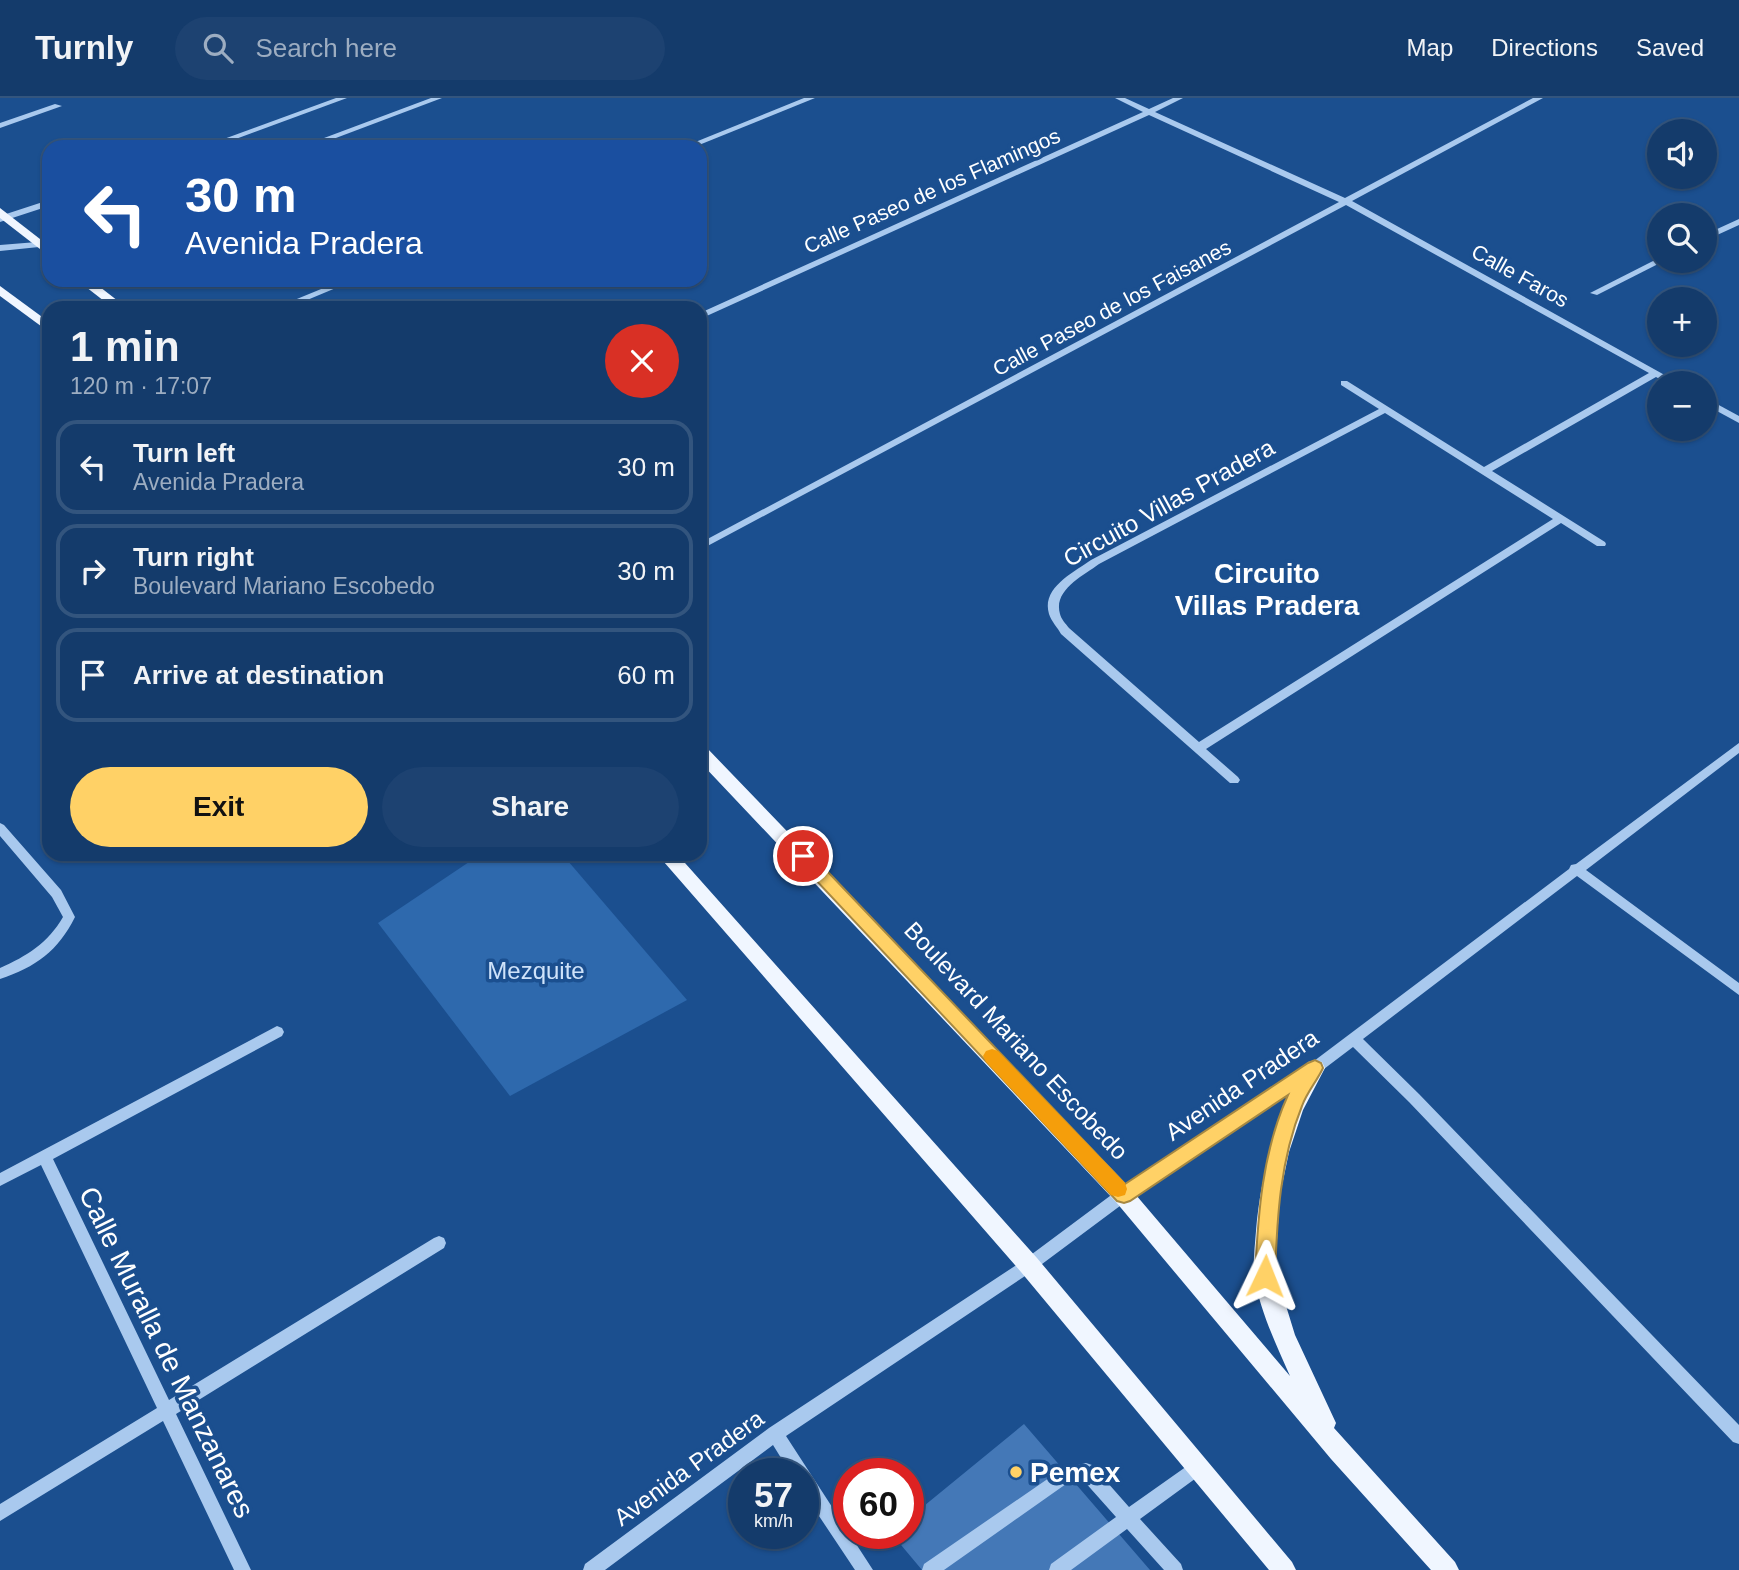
<!DOCTYPE html>
<meta charset="utf-8">
<style>
:root{--surface:#143b6b;--page:#1d4271;--text:#f1f3f6;--muted:#9dadc1;--line:#33557e;--accent:#ffd166}
body{margin:0;font-family:Arial,sans-serif;background:var(--page);color:var(--text);height:100vh;display:flex;flex-direction:column;font-size:26px;white-space:nowrap}
*{box-sizing:border-box;margin:0}
p{font-size:23px;color:var(--muted)}
.icon{flex:none;width:38px;height:38px;fill:none;stroke:currentColor;stroke-width:2;stroke-linecap:round;stroke-linejoin:round}
.map{position:relative;flex:1;overflow:hidden}
.sheet{position:absolute;left:42px;top:203px;width:665px;height:560px;display:flex;flex-direction:column;background:var(--surface);border-radius:21px;box-shadow:0 2px 5px #0004,0 0 0 2px var(--line)}
.sheet>*{flex:none}
.guide{position:absolute;left:42px;top:42px;width:665px;height:147px;border-radius:21px;box-shadow:0 2px 5px #0004,0 0 0 2px var(--line);background:#1a4fa0;color:#fff;overflow:hidden}
.buttons{position:absolute;left:1647px;top:21px;display:grid;gap:14px}
.buttons a{display:grid;place-items:center;width:70px;height:70px;border-radius:50%;background:var(--surface);box-shadow:0 2px 5px #0004,0 0 0 2px var(--line);font-size:35px}
.speed{position:absolute;left:728px;top:1360px;display:flex;gap:14px;font-size:35px;font-weight:700;text-align:center}
.speed>*{display:grid;place-content:center;width:91px;height:91px;border-radius:50%;background:var(--surface);box-shadow:0 2px 5px #0004,0 0 0 2px var(--line);line-height:1}
.speed small{font-size:18px;font-weight:400}
.speed .limit{border:10px solid #d22;background:#fff;color:#111}
.pin{position:absolute;display:grid;place-items:center;width:60px;height:60px;color:#fff;margin:-30px;border:4px solid #fff;border-radius:50%;box-shadow:0 2px 7px #0007}
.me{position:absolute;width:77px;margin:-38px;rotate:2deg;stroke-linejoin:round;filter:drop-shadow(0 0 5px #0008)}
.turn{display:flex;align-items:center;gap:24px;height:147px;padding:0 28px;font-size:32px}
.turn .icon{width:91px;height:91px;stroke-width:2.5}
.turn b{display:block;font-size:49px;line-height:60px}
.round{display:grid;place-items:center;flex:none;width:74px;height:74px;border-radius:37px;background:var(--page)}
.summary{display:flex;align-items:center;justify-content:space-between;height:119px;padding:0 28px}
h1{font-size:42px;font-weight:700;line-height:52px}
.cta{display:flex;gap:14px;margin-top:auto;padding:14px 28px}
.cta a{flex:1;height:80px;border-radius:42px;background:var(--accent);color:#111;font-size:28px;font-weight:700;line-height:80px;text-align:center}
.cta a+a{background:var(--page);color:var(--text)}
ul{padding:0;list-style:none}
li{display:flex;align-items:center;gap:21px;height:94px;margin:0 14px 10px;padding:0 14px;border:4px solid var(--line);border-radius:21px}
li div{flex:1}
li b{display:block;font-size:26px}
li em{font-style:normal}
header{display:flex;align-items:center;gap:42px;box-sizing:border-box;height:98px;padding:0 35px;background:var(--surface);border-bottom:2px solid var(--line)}
header strong{font-size:33px}
nav{display:flex;gap:38px;margin-inline-start:auto;font-size:24px}
.search{width:490px;height:63px;background:var(--page);display:flex;align-items:center;gap:18px;box-sizing:border-box;padding:0 24px;border-radius:38px;color:var(--muted);font-size:26px}
.map>svg:first-child{display:block}
.green{fill:#2e69ad}
.building{fill:#4478b7}
.lines{fill:none;stroke-linecap:round;stroke-linejoin:round}
.minor{fill:#a9c9ee;fill-rule:evenodd}
.major{fill:#f0f6ff;fill-rule:evenodd}
.route{fill:#ffd166;stroke:#a68842;stroke-width:2}
.slow{fill:#f59e0b}
.poi-dot{fill:#ffd166;stroke:#1b4f8f;stroke-width:2.5}
.labels{text-anchor:middle;stroke-width:7;stroke-linejoin:round;paint-order:stroke}
.far-street-label{font-size:21px;fill:#fff;stroke:#1b4f8f}
.street-label{font-size:24px;fill:#fff;stroke:#1b4f8f}
.park-label{font-size:24px;fill:#cfe3fa;stroke:#1b4f8f}
.quarter-label{font-size:28px;font-weight:bold;fill:#fff;stroke:#1b4f8f}
.near-street-label{font-size:28px;fill:#fff;stroke:#1b4f8f}
.near-poi-label{font-size:28px;font-weight:bold;fill:#fff;stroke:#1b4f8f;text-anchor:start}
</style>
<header>
<strong>Turnly</strong>
<div class="search"><svg class="icon" aria-label="search" viewBox="0 0 24 24"><circle cx="10" cy="10" r="6"/><path d="M15 15l6 6"/></svg>Search here</div>
<nav><a>Map</a><a>Directions</a><a>Saved</a></nav>
</header>
<div class="map">
<svg width="1739" height="1472" viewBox="0 0 1739 1472">
<rect width="100%" height="100%" fill="#1b4f8f"/>
<polygon class="green" points="481,756 562,756 687,902 510,998 378,825"/>
<polygon class="building" points="1024,1326 1150,1472 922,1472 891,1435 908,1435 908,1421"/>
<g class="lines">
<g class="minor">
<polygon points="336,0 347,0 214,49 202,49"/>
<polygon points="431,0 442,0 312,49 300,49"/>
<polygon points="804,0 815,0 694,49 683,49"/>
<path d="M 1115,0 L 1125,0 L 1149,11 L 1173,0 L 1183,0 L 1155,14 L 1345,100 L 1533,0 L 1543,0 L 1352,103 L 1679,285 L 1667,285 L 1656,279 L 1492,373 L 1605,444 L 1606,446 L 1605,448 L 1597,448 L 1561,425 L 1206,651 L 1238,679 L 1240,682 L 1238,685 L 1230,685 L 1061,536 C 1058,530 1051,523 1049,516 C 1041,490 1074,474 1091,462 L 1379,311 L 1341,287 L 1341,283 L 1347,283 L 1484,369 L 1649,275 L 1346,107 L 700,452 L 700,445 L 1339,104 L 1149,17 L 700,221 L 700,215 L 1143,14 ZM 1385,315 L 1553,421 L 1199,644 L 1069,530 C 1066,526 1061,521 1060,516 C 1053,492 1083,478 1099,466 Z"/>
<polygon points="55,6 62,8 0,30 0,25"/>
<polygon points="49,102 49,108 0,124 0,118"/>
<polygon points="1739,121 1739,127 1704,143 1704,137"/>
<polygon points="49,139 49,145 39,149 0,153 0,147 37,144"/>
<polygon points="1657,161 1664,163 1597,197 1590,195"/>
<polygon points="343,182 355,182 288,210 275,210"/>
<polygon points="1704,299 1739,318 1739,325 1704,306"/>
<polygon points="1739,645 1739,655 1586,772 1739,885 1739,897 1577,778 1363,941 1419,996 1739,1327 1739,1346 1733,1344 1409,1004 1353,949 1320,974 1128,1102 1034,1172 786,1338 873,1472 855,1472 803,1394 803,1376 791,1376 773,1347 605,1472 583,1472 585,1466 769,1330 1024,1162 1118,1092 1310,966 1569,771 1571,767 1576,766"/>
<path d="M 0,725 L 4,727 L 61,792 L 75,819 C 58,853 36,869 0,881 L 0,870 C 27,858 48,845 63,819 L 52,799 L 0,738 Z"/>
<polygon points="277,928 282,930 284,934 282,938 53,1061 169,1302 434,1140 439,1138 444,1140 446,1145 444,1150 176,1316 251,1472 234,1472 163,1323 0,1423 0,1406 157,1310 41,1067 0,1088 0,1075"/>
<polygon points="1197,1361 1203,1363 1205,1369 1203,1375 1140,1421 1181,1466 1183,1472 1164,1472 1127,1431 1071,1472 1049,1472 1051,1466 1116,1419 1083,1382 1066,1386 944,1472 922,1472 924,1466 1062,1371 1086,1365 1092,1367 1129,1409"/>
</g>
<g class="major">
<polygon points="0,110 49,148 49,158 0,120"/>
<polygon points="77,182 91,182 127,210 113,210"/>
<polygon points="0,188 49,224 49,234 0,198"/>
<path d="M 700,647 L 706,649 L 1130,1090 L 1290,1278 C 1276,1246 1259,1211 1254,1176 C 1253,1162 1255,1147 1256,1133 C 1261,1072 1278,1017 1308,964 L 1315,962 L 1322,964 L 1325,970 L 1303,1012 L 1289,1054 L 1280,1097 L 1275,1172 L 1295,1237 L 1336,1325 L 1334,1330 L 1455,1464 L 1459,1472 L 1431,1472 L 1331,1361 L 1116,1104 L 700,664 Z"/>
<polygon points="657,756 677,756 1037,1160 1292,1464 1296,1472 1269,1472 1021,1174"/>
</g>
</g>
<path class="route" d="M 803,752 L 808,753 L 1125,1086 L 1308,965 L 1315,962 L 1321,965 L 1323,970 C 1317,983 1307,994 1302,1008 C 1280,1062 1277,1120 1275,1178 L 1272,1185 L 1265,1187 L 1258,1185 L 1255,1178 C 1258,1117 1262,1054 1288,997 L 1130,1103 L 1124,1105 L 1117,1103 L 797,762 L 795,758 Z"/>
<polygon class="slow" points="992,951 998,953 1125,1085 1127,1091 1125,1097 1118,1099 1111,1097 986,964 983,958 986,953"/>
<circle class="poi-dot" cx="1016" cy="1374" r="7"/>
<g class="labels">
<g class="far-street-label">
<text transform="translate(932 93) rotate(-24)" y="7">Calle Paseo de los Flamingos</text>
<text transform="translate(1520 178) rotate(29)" y="7">Calle Faros</text>
<text transform="translate(1112 210) rotate(-28)" y="7">Calle Paseo de los Faisanes</text>
</g>
<g class="street-label">
<text transform="translate(1169 405) rotate(-29)" y="8">Circuito Villas Pradera</text>
<text transform="translate(1016 943) rotate(47)" y="8">Boulevard Mariano Escobedo</text>
<text transform="translate(1242 987) rotate(-34)" y="8">Avenida Pradera</text>
<text transform="translate(689 1370) rotate(-36)" y="8">Avenida Pradera</text>
</g>
<g class="park-label">
<text x="536" y="881">Mezquite</text>
</g>
<g class="quarter-label">
<text x="1267" y="485">Circuito<tspan x="1267" dy="32">Villas Pradera</tspan></text>
</g>
<g class="near-street-label">
<text transform="translate(167 1254) rotate(64)" y="10">Calle Muralla de Manzanares</text>
</g>
<g class="near-poi-label">
<text x="1030" y="1384">Pemex</text>
</g>
</g>
</svg>
<div class="buttons">
<a><svg class="icon" aria-label="sound" viewBox="0 0 24 24"><path d="M4 9h4l5-4v14l-5-4H4zM17 9q2 3 0 6"/></svg></a>
<a><svg class="icon" aria-label="search" viewBox="0 0 24 24"><circle cx="10" cy="10" r="6"/><path d="M15 15l6 6"/></svg></a>
<a>+</a>
<a>−</a>
</div>
<div class="speed"><div>57<small>km/h</small></div><div class="limit">60</div></div>
<div class="pin" style="left:803px;top:758px;background:#d93025"><svg class="icon" aria-label="arrive" viewBox="0 0 24 24"><path d="M6 21V4h12l-3 4 3 4H6"/></svg></div>
<svg class="me" style="left:1265px;top:1178px" viewBox="-20 -20 40 40"><path d="M0-17L14 15 0 8-14 15z" fill="#ffd166" stroke="#fff" stroke-width="4"/></svg>
<div class="guide">
<div class="turn"><svg class="icon" aria-label="left" viewBox="0 0 24 24"><path d="M17 20v-9H6M10 6l-5 5 5 5"/></svg><div><b>30 m</b>Avenida Pradera</div></div>
</div>
<section class="sheet">
<div class="summary"><div><h1>1 min</h1><p>120 m · 17:07</p></div><a class="round" style="background:#d93025;color:#fff"><svg class="icon" aria-label="close" viewBox="0 0 24 24"><path d="M6 6l12 12M18 6L6 18"/></svg></a></div>
<ul>
<li><svg class="icon" aria-label="left" viewBox="0 0 24 24"><path d="M17 20v-9H6M10 6l-5 5 5 5"/></svg><div><b>Turn left</b><p>Avenida Pradera</p></div><em>30 m</em></li>
<li><svg class="icon" aria-label="right" viewBox="0 0 24 24"><path d="M7 20v-9h11M14 6l5 5-5 5"/></svg><div><b>Turn right</b><p>Boulevard Mariano Escobedo</p></div><em>30 m</em></li>
<li><svg class="icon" aria-label="arrive" viewBox="0 0 24 24"><path d="M6 21V4h12l-3 4 3 4H6"/></svg><div><b>Arrive at destination</b></div><em>60 m</em></li>
</ul>
<div class="cta"><a>Exit</a><a>Share</a></div>
</section>
</div>
